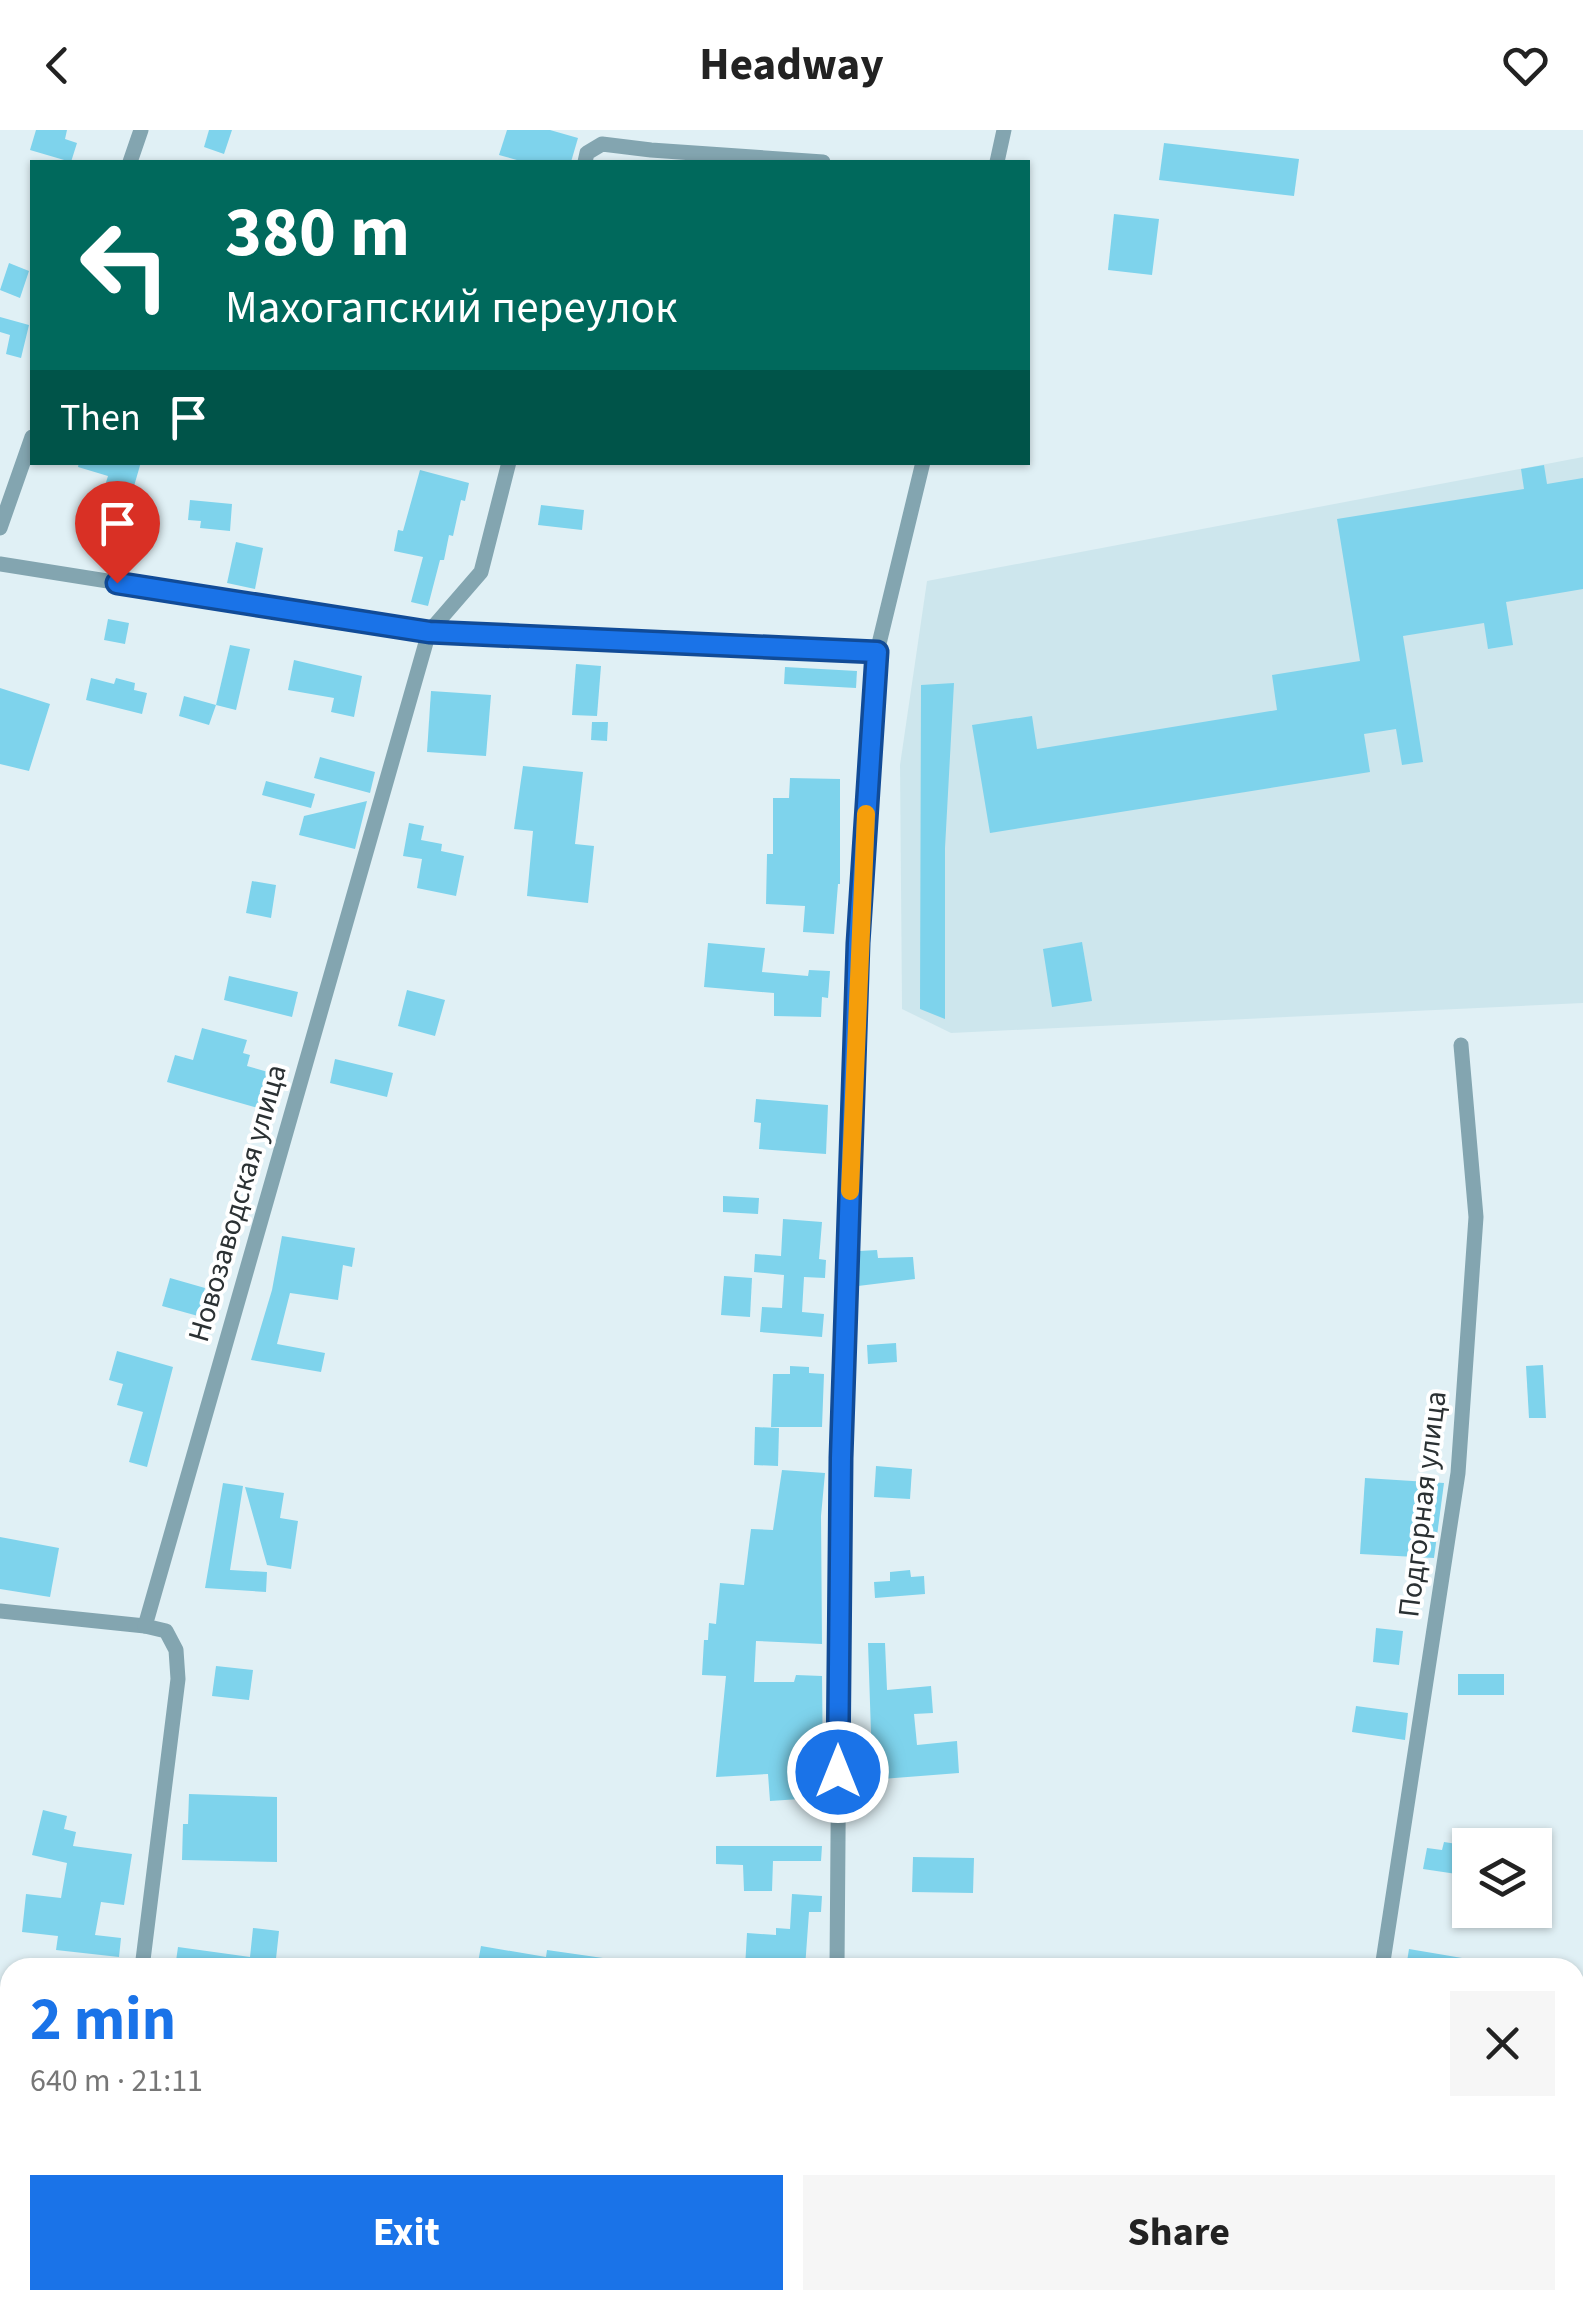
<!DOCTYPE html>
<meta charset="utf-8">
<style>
:root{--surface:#fff;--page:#f6f6f6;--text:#222;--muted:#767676;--accent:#1a73e8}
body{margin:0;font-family:"Source Sans 3",sans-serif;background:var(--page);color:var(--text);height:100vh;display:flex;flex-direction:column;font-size:38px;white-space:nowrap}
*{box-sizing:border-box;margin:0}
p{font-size:32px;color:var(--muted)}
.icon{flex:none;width:55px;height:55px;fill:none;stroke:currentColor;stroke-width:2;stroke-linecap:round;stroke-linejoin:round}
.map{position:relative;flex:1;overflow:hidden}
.drawer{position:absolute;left:0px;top:1828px;width:1585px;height:352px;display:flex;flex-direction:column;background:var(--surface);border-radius:30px 30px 0 0;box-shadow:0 2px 8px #0004}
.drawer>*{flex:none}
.hud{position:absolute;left:30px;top:30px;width:1000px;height:305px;border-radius:0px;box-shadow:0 2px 8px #0004;background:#00695c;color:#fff;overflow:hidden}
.tools{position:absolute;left:1452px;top:1698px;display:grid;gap:20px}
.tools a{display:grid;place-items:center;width:100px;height:100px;border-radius:0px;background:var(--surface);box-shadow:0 2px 8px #0004;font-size:50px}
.pin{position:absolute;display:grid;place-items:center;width:85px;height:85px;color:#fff;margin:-102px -42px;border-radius:50% 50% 50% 0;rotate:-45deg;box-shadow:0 0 10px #0007}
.pin .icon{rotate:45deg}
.me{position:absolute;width:110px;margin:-55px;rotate:0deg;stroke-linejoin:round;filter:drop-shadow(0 0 8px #0008)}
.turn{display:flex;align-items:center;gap:35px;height:210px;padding:0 30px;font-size:45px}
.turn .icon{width:130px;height:130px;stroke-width:2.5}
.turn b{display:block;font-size:70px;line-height:85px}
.then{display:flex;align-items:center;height:95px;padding:0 30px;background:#0003;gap:20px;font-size:38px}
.round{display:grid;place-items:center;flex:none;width:105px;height:105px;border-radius:0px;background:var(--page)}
.summary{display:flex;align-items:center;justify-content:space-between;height:170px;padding:0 30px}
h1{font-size:60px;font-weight:700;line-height:75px;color:var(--accent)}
.action{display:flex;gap:20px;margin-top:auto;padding:20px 30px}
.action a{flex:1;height:115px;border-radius:0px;background:var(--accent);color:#fff;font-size:40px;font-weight:700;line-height:115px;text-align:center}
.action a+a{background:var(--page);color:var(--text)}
header{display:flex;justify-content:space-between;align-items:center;height:130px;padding:0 30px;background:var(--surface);font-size:45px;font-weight:700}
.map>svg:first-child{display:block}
.built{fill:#cde6ed}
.building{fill:#7ed3ec}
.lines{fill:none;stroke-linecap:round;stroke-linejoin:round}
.street{stroke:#83a5b0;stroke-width:15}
.route-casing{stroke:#114b97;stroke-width:25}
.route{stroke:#1a73e8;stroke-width:18}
.slow{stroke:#f59e0b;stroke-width:18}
.labels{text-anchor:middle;stroke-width:8;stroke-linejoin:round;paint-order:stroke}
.street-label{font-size:30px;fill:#2b3133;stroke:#fff}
</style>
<header><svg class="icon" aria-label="back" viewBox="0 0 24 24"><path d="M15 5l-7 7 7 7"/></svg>Headway<svg class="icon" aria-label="heart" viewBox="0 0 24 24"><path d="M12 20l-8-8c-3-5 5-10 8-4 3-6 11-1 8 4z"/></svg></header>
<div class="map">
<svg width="1583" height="2178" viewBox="0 0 1583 2178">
<rect width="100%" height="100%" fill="#e0f0f5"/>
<polygon class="built" points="1583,327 1583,873 951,903 902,879 900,635 927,451"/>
<g class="building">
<polygon points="36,0 67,0 65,9 77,13 71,32 30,20"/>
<polygon points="209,0 232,0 224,24 204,17"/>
<polygon points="507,0 550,0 578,8 571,32 524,32 499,25"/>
<polygon points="1164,13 1299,29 1294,66 1159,50"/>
<polygon points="1114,84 1159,89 1152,145 1108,140"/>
<polygon points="9,133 29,141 20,168 0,160"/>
<polygon points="0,187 29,195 21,228 6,224 10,205 0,202"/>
<polygon points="79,332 141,332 130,370 103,362 108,346 78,337"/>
<polygon points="1544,335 1547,354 1583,348 1583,459 1506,472 1513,515 1488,519 1484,493 1403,506 1423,632 1402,635 1396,599 1364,604 1370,642 990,703 972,595 1032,586 1037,619 1277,580 1272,545 1360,531 1337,389 1524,359 1521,339"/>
<polygon points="420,340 469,353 465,371 461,370 453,406 449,405 444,430 440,430 428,476 411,472 423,427 394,421 398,400 403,401"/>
<polygon points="190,370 232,374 230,401 200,398 201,391 188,390"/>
<polygon points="541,375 584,380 582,400 538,395"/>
<polygon points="236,412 263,418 255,459 227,453"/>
<polygon points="108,489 129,493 125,514 104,510"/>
<polygon points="230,515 250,519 236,580 216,575"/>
<polygon points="294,530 362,546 354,587 331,582 334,568 288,560"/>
<polygon points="576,534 601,536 597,586 572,585"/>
<polygon points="785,537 857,541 856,558 784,554"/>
<polygon points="91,548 114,554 116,548 135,553 134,560 147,563 142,584 86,570"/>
<polygon points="954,553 945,718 945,889 920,879 921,555"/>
<polygon points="0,558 50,574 29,641 0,634"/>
<polygon points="431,561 491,565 486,626 427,622"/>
<polygon points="184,566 216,575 209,595 179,586"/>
<polygon points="592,592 608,592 607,611 591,610"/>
<polygon points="320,627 375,642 370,663 314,648"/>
<polygon points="523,636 583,642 575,714 594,716 588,773 527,766 533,701 514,699"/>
<polygon points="790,648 840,649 840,754 838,754 834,804 803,802 805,776 766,774 767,724 773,724 773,668 789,668"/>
<polygon points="266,651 315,664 311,678 262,665"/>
<polygon points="367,671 355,719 299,705 304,686"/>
<polygon points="409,693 424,696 421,710 442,714 441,721 464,726 456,766 417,758 422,729 403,726"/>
<polygon points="252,751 276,755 271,788 246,783"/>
<polygon points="1082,812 1092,871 1052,877 1043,819"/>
<polygon points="708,813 765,818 762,842 808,846 809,840 830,841 828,868 822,867 821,887 774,886 774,863 704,857"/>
<polygon points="229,846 298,862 292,887 224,870"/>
<polygon points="407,860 445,870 435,906 398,896"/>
<polygon points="202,898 247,910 243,923 250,925 247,936 282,946 272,982 167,952 175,925 193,930"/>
<polygon points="335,929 393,943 387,967 330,953"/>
<polygon points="756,969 828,975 826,1024 759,1019 761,993 754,992"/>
<polygon points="723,1066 759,1068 758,1084 723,1082"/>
<polygon points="783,1089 822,1092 819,1129 826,1130 825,1148 804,1147 802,1182 824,1184 822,1207 760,1202 762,1177 782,1178 784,1145 754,1142 755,1124 781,1126"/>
<polygon points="282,1106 355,1118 352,1137 343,1135 338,1170 290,1163 277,1214 325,1223 321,1242 251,1230 272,1160"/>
<polygon points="877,1120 878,1128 913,1127 915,1149 858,1156 859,1121"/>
<polygon points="724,1146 752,1148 750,1187 721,1185"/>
<polygon points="170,1148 205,1158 198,1186 162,1176"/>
<polygon points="896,1213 897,1232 868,1234 867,1215"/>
<polygon points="117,1221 173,1237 147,1337 129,1332 143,1282 117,1275 123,1254 109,1250"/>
<polygon points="1543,1235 1546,1288 1529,1288 1526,1236"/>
<polygon points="790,1236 809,1237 809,1243 824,1244 822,1297 771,1297 773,1244 790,1244"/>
<polygon points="755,1297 779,1298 778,1336 754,1335"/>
<polygon points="876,1336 912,1339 910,1369 874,1367"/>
<polygon points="782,1340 825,1343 821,1386 822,1514 756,1511 754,1552 794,1552 796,1545 822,1546 823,1642 813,1642 815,1668 770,1671 768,1644 716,1647 726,1546 702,1545 704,1510 708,1510 709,1493 716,1494 720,1453 744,1455 751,1399 773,1400"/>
<polygon points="1365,1348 1444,1353 1434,1428 1360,1424"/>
<polygon points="223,1353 243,1356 230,1440 267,1442 266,1462 205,1458"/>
<polygon points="245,1357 284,1363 280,1388 298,1391 291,1439 267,1435"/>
<polygon points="0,1407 59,1418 50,1467 0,1459"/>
<polygon points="910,1440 911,1447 924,1446 925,1464 875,1468 874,1452 890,1451 890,1442"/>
<polygon points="1376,1498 1403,1501 1399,1535 1373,1532"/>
<polygon points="868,1513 885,1513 887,1560 931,1556 933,1583 914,1584 917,1615 957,1611 959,1643 869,1650 868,1633 872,1633"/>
<polygon points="216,1536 253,1540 249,1570 212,1566"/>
<rect x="1458" y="1544" width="46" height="21"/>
<polygon points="1356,1576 1408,1583 1405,1610 1352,1602"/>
<polygon points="189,1664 277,1667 277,1732 182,1730 183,1694 188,1694"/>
<polygon points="43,1680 67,1686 64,1699 76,1702 73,1716 132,1724 124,1775 101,1772 95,1805 121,1808 119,1827 56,1820 58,1806 22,1802 26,1764 61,1768 67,1733 32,1725"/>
<polygon points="1444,1712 1470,1716 1470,1746 1423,1739 1427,1718 1442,1720"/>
<polygon points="716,1716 822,1716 821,1731 773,1731 772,1761 744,1761 743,1735 716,1734"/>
<polygon points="913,1727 974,1728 973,1763 912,1762"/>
<polygon points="792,1764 822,1766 821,1782 809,1782 805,1838 745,1838 747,1803 776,1805 776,1798 790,1799"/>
<polygon points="253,1798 279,1801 275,1838 175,1838 178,1817 250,1827"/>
<polygon points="481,1816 546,1827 547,1820 603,1828 602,1838 477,1838"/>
<polygon points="1409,1819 1468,1829 1468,1838 1406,1838"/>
</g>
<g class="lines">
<g class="street">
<polyline points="130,32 141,0"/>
<polyline points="585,32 587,23 602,14 651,20 823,32"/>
<polyline points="997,32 1004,0"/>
<polyline points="0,398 32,307"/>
<polyline points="0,434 429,502 877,522"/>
<polyline points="0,1481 145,1496"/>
<polyline points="142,1838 178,1549 176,1520 166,1501 145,1496 429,502 481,442 509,332"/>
<polyline points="837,1838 841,1328 860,773 877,522 923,332"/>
<polyline points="1382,1838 1458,1343 1476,1087 1461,915"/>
<polyline points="1575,2091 1583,2093"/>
<polyline points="134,2178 135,2170"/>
<polyline points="802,2178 803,2170"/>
<polyline points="1326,2178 1327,2170"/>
</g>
</g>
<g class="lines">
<defs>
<polyline id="route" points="117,453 429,502 877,522 858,813 841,1328 838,1642"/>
</defs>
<use href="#route" class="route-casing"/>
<use href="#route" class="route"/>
<polyline class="slow" points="850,1061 866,684"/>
</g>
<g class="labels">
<g class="street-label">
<text transform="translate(237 1073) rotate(-74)" y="10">Новозаводская улица</text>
<text transform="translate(1422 1374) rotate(-83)" y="10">Подгорная улица</text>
</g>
</g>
</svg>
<div class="tools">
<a><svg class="icon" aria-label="layers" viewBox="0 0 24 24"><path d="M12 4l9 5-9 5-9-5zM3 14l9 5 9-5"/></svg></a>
</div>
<div class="pin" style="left:117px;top:453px;background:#d93025"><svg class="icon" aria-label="arrive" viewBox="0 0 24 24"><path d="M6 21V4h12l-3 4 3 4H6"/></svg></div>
<svg class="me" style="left:838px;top:1642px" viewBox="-20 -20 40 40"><circle r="17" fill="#1a73e8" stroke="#fff" stroke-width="3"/><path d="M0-11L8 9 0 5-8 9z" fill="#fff"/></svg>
<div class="hud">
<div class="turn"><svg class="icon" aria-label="left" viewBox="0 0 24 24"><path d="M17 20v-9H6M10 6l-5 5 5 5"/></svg><div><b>380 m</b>Махогапский переулок</div></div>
<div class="then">Then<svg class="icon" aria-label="arrive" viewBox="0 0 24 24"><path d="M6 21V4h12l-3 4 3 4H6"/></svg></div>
</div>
<section class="drawer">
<div class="summary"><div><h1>2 min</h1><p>640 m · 21:11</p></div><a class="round"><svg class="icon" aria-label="close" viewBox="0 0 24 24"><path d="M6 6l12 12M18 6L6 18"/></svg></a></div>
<div class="action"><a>Exit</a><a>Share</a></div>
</section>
</div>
